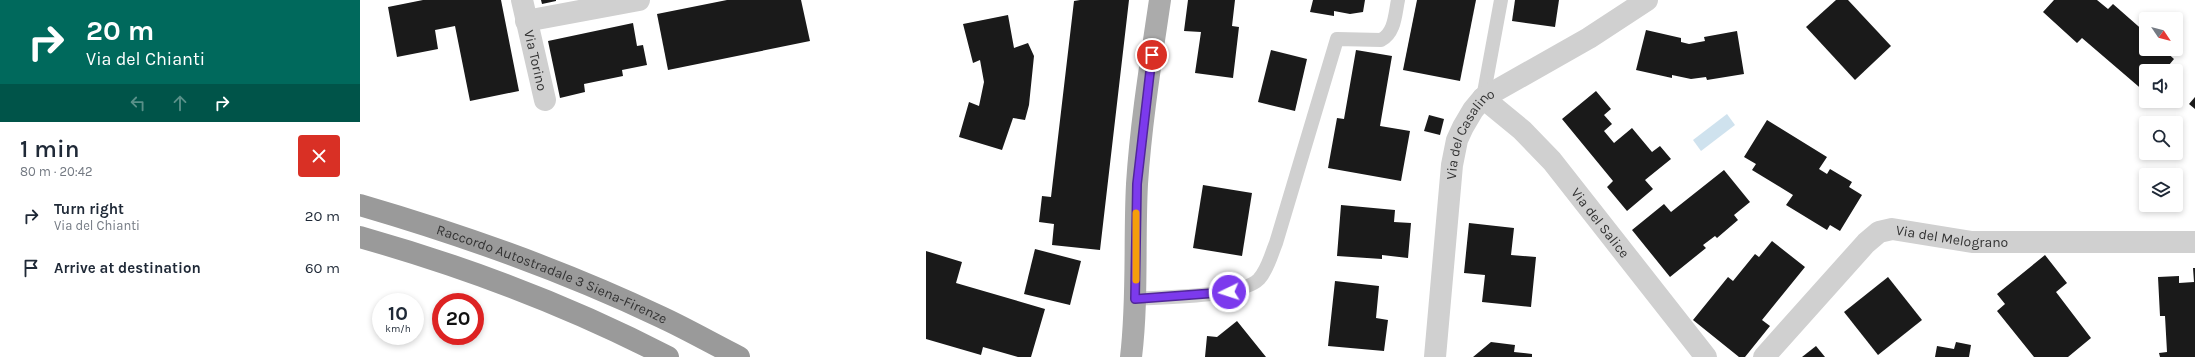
<!DOCTYPE html>
<meta charset="utf-8">
<style>
:root{--surface:#fff;--page:#f2f2f3;--text:#1f2937;--muted:#747a83}
body{margin:0;font-family:Karla,sans-serif;background:var(--page);color:var(--text);height:100vh;display:flex;flex-direction:column;font-size:15px;white-space:nowrap}
*{box-sizing:border-box;margin:0}
p{font-size:13px;color:var(--muted)}
.icon{flex:none;width:22px;height:22px;fill:none;stroke:currentColor;stroke-width:2;stroke-linecap:round;stroke-linejoin:round}
.map{position:relative;flex:1;overflow:hidden}
.side{display:flex;flex-direction:column;background:var(--surface);width:360px}
.side>*{flex:none}
.top-card{background:#00695c;color:#fff;overflow:hidden}
.needle{width:26px;rotate:125deg}
.buttons{position:absolute;left:1779px;top:12px;display:grid;gap:8px}
.buttons a{display:grid;place-items:center;width:44px;height:44px;border-radius:4px;background:var(--surface);box-shadow:0 2px 6px #0003;font-size:20px}
.speed{position:absolute;left:12px;top:293px;display:flex;gap:8px;font-size:20px;font-weight:700;text-align:center}
.speed>*{display:grid;place-content:center;width:52px;height:52px;border-radius:50%;background:var(--surface);box-shadow:0 2px 6px #0003;line-height:1}
.speed small{font-size:10px;font-weight:400}
.speed .limit{border:6px solid #d22;background:#fff;color:#111}
.pin{position:absolute;display:grid;place-items:center;width:34px;height:34px;color:#fff;margin:-17px;border:2px solid #fff;border-radius:50%;box-shadow:0 1px 4px #0007}
.me{position:absolute;width:44px;margin:-22px;rotate:266deg;stroke-linejoin:round;filter:drop-shadow(0 0 3px #0008)}
.turn{display:flex;align-items:center;gap:14px;height:84px;padding:0 20px;font-size:18px}
.turn .icon{width:52px;height:52px;stroke-width:2.5}
.turn b{display:block;font-size:28px;line-height:34px}
.lanes{display:flex;align-items:center;height:38px;padding:0 20px;background:#0003;justify-content:center;gap:20px;direction:ltr}
.lanes .off{opacity:.35}
.round{display:grid;place-items:center;flex:none;width:42px;height:42px;border-radius:4px;background:var(--page)}
.overview{display:flex;align-items:center;justify-content:space-between;height:68px;padding:0 20px}
h1{font-size:24px;font-weight:600;line-height:30px}
ul{padding:0;list-style:none}
li{display:flex;align-items:center;gap:12px;height:52px;padding:0 20px}
li div{flex:1}
li b{display:block;font-size:15px}
li em{font-style:normal}
main{display:flex;flex:1;min-height:0}
.map>svg:first-child{display:block}
.water{fill:#cfe2ee}
.building{fill:#1a1a1a}
.lines{fill:none;stroke-linecap:round;stroke-linejoin:round}
.lane{stroke:#d0d0d0;stroke-width:14}
.street{stroke:#d0d0d0;stroke-width:22}
.primary{stroke:#ababab;stroke-width:22}
.highway{stroke:#9a9a9a;stroke-width:22}
.route-casing{stroke:#51269a;stroke-width:10}
.route{stroke:#7c3aed;stroke-width:7}
.slow{stroke:#f59e0b;stroke-width:7}
.labels{text-anchor:middle;stroke-width:4;stroke-linejoin:round;paint-order:stroke}
.street-label{font-size:14px;fill:#333;stroke:#fff}
</style>
<main>
<section class="side">
<div class="top-card">
<div class="turn"><svg class="icon" aria-label="right" viewBox="0 0 24 24"><path d="M7 20v-9h11M14 6l5 5-5 5"/></svg><div><b>20 m</b>Via del Chianti</div></div>
<div class="lanes"><svg class="icon off" aria-label="left" viewBox="0 0 24 24"><path d="M17 20v-9H6M10 6l-5 5 5 5"/></svg><svg class="icon off" aria-label="ahead" viewBox="0 0 24 24"><path d="M12 20V5M6 11l6-6 6 6"/></svg><svg class="icon" aria-label="right" viewBox="0 0 24 24"><path d="M7 20v-9h11M14 6l5 5-5 5"/></svg></div>
</div>
<div class="overview"><div><h1>1 min</h1><p>80 m · 20:42</p></div><a class="round" style="background:#d93025;color:#fff"><svg class="icon" aria-label="close" viewBox="0 0 24 24"><path d="M6 6l12 12M18 6L6 18"/></svg></a></div>
<ul>
<li><svg class="icon" aria-label="right" viewBox="0 0 24 24"><path d="M7 20v-9h11M14 6l5 5-5 5"/></svg><div><b>Turn right</b><p>Via del Chianti</p></div><em>20 m</em></li>
<li><svg class="icon" aria-label="arrive" viewBox="0 0 24 24"><path d="M6 21V4h12l-3 4 3 4H6"/></svg><div><b>Arrive at destination</b></div><em>60 m</em></li>
</ul>
</section>
<div class="map">
<svg width="1835" height="357" viewBox="0 0 1835 357">
<rect width="100%" height="100%" fill="#fff"/>
<polygon class="water" points="1367,114 1375,125 1341,151 1333,140"/>
<g class="building">
<polygon points="63,0 141,0 159,91 110,101 95,26 75,30 78,49 37,57 28,7"/>
<polygon points="181,0 196,0 196,1 182,4"/>
<polygon points="367,0 441,0 450,41 308,70 297,14"/>
<polygon points="720,0 769,0 740,250 692,245 694,224 679,222 682,196 691,197 714,1"/>
<polygon points="828,0 875,0 872,26 879,27 873,78 835,73 841,32 824,31"/>
<polygon points="953,0 1005,0 1003,12 990,14 974,11 974,16 950,12"/>
<polygon points="1057,0 1116,0 1100,81 1043,70"/>
<polygon points="1155,0 1199,0 1195,27 1152,21"/>
<polygon points="1476,0 1488,0 1531,46 1495,80 1446,27"/>
<polygon points="1694,0 1737,0 1748,9 1753,4 1786,33 1786,49 1803,49 1814,59 1804,71 1786,71 1785,92 1722,38 1717,43 1683,12"/>
<polygon points="648,15 654,48 668,43 674,56 669,105 665,120 653,118 642,150 599,137 609,102 619,106 624,82 620,60 613,63 603,24"/>
<polygon points="273,23 277,46 283,45 287,65 262,70 263,76 224,84 225,92 200,98 188,41"/>
<polygon points="1286,30 1321,38 1321,42 1329,44 1345,41 1344,37 1377,31 1384,74 1347,80 1346,77 1331,79 1312,75 1312,78 1276,70"/>
<polygon points="911,50 947,59 935,111 898,102"/>
<polygon points="996,50 1032,56 1020,126 1050,131 1041,181 968,168 977,118 984,119"/>
<polygon points="1236,91 1251,109 1244,115 1252,124 1244,131 1254,143 1272,128 1292,152 1300,146 1311,159 1285,180 1293,189 1267,211 1247,187 1253,181 1202,119"/>
<polygon points="1835,97 1835,109 1829,104"/>
<polygon points="1069,115 1084,119 1080,135 1064,131"/>
<polygon points="1407,120 1467,157 1459,169 1467,174 1470,169 1492,182 1489,187 1502,195 1480,231 1470,225 1467,230 1426,205 1433,195 1392,170 1396,164 1384,157"/>
<polygon points="1364,170 1390,202 1374,215 1378,220 1357,238 1355,236 1343,245 1346,248 1310,277 1272,230 1304,204 1311,212"/>
<polygon points="843,185 892,193 882,256 833,248"/>
<polygon points="981,205 1035,210 1034,222 1051,223 1048,258 1022,255 1022,259 977,256"/>
<polygon points="1109,223 1154,228 1151,255 1176,257 1171,307 1122,302 1125,275 1104,273"/>
<polygon points="1412,241 1445,267 1402,320 1410,326 1385,357 1379,357 1333,320 1368,277 1373,281 1395,254 1399,257"/>
<polygon points="675,249 721,261 710,305 664,294"/>
<polygon points="566,251 602,262 596,283 685,309 671,357 658,357 623,347 621,355 566,339"/>
<polygon points="1685,255 1707,283 1696,292 1731,338 1708,357 1674,357 1637,311 1645,304 1637,294"/>
<polygon points="1833,268 1835,268 1835,357 1800,357 1799,353 1807,352 1805,316 1800,316 1798,277 1819,276 1819,283 1834,282"/>
<polygon points="1528,277 1562,320 1518,355 1484,312"/>
<polygon points="975,281 1019,286 1016,318 1028,320 1024,351 968,346"/>
<polygon points="877,321 906,357 845,357 847,336 857,337"/>
<polygon points="1131,342 1155,345 1154,352 1172,354 1172,357 1113,357"/>
<polygon points="1596,342 1611,345 1609,357 1575,357 1577,346 1594,349"/>
<polygon points="1456,346 1465,357 1442,357"/>
</g>
<g class="lines">
<g class="lane">
<polyline points="1123,98 1141,0"/>
<path d="M 775,299 C 802,297 882,297 899,279 C 908,269 911,255 916,243 L 977,39 L 1021,40 C 1035,33 1035,14 1038,0"/>
</g>
<g class="street">
<path id="s1" d="M 162,0 L 185,100"/>
<polyline points="166,21 279,0"/>
<path id="s2" d="M 1123,98 L 1162,130 L 1192,161 L 1346,357"/>
<path id="s3" d="M 1075,357 L 1092,165 L 1097,140 L 1103,127 L 1113,110 L 1123,98 L 1229,38 L 1287,0"/>
<path id="s4" d="M 1404,357 L 1506,243 L 1519,232 L 1532,229 L 1612,242 L 1835,242"/>
</g>
<path class="primary" d="M 771,357 C 778,299 774,242 777,184 C 781,122 791,61 800,0"/>
<g class="highway">
<path id="s5" d="M 0,205 C 103,235 204,271 301,317 C 327,329 353,344 379,357"/>
<path d="M 0,237 C 106,267 210,306 308,357"/>
</g>
</g>
<g class="lines">
<defs>
<polyline id="route" points="792,55 777,184 775,299 869,292"/>
</defs>
<use href="#route" class="route-casing"/>
<use href="#route" class="route"/>
<polyline class="slow" points="776,280 776,213"/>
</g>
<g class="labels">
<g class="street-label">
<text dy="5" stroke="none"><textPath href="#s1" startOffset="62">Via Torino</textPath></text>
<text dy="5" stroke="none"><textPath href="#s3" startOffset="229">Via del Casalino</textPath></text>
<text dy="5" stroke="none"><textPath href="#s2" startOffset="172">Via del Salice</textPath></text>
<text dy="5" stroke="none"><textPath href="#s4" startOffset="244">Via del Melograno</textPath></text>
<text dy="5" stroke="none"><textPath href="#s5" startOffset="204">Raccordo Autostradale 3 Siena-Firenze</textPath></text>
</g>
</g>
</svg>
<div class="buttons">
<a><svg class="needle" viewBox="-14 -14 28 28"><path d="M0-13l5 13h-10z" fill="#e53935"/><path d="M0 13l5-13h-10z" fill="#747a83"/></svg></a>
<a><svg class="icon" aria-label="sound" viewBox="0 0 24 24"><path d="M4 9h4l5-4v14l-5-4H4zM17 9q2 3 0 6"/></svg></a>
<a><svg class="icon" aria-label="search" viewBox="0 0 24 24"><circle cx="10" cy="10" r="6"/><path d="M15 15l6 6"/></svg></a>
<a><svg class="icon" aria-label="layers" viewBox="0 0 24 24"><path d="M12 4l9 5-9 5-9-5zM3 14l9 5 9-5"/></svg></a>
</div>
<div class="speed"><div>10<small>km/h</small></div><div class="limit">20</div></div>
<div class="pin" style="left:792px;top:55px;background:#d93025"><svg class="icon" aria-label="arrive" viewBox="0 0 24 24"><path d="M6 21V4h12l-3 4 3 4H6"/></svg></div>
<svg class="me" style="left:869px;top:292px" viewBox="-20 -20 40 40"><circle r="17" fill="#7c3aed" stroke="#fff" stroke-width="3"/><path d="M0-11L8 9 0 5-8 9z" fill="#fff"/></svg>
</div>
</main>
